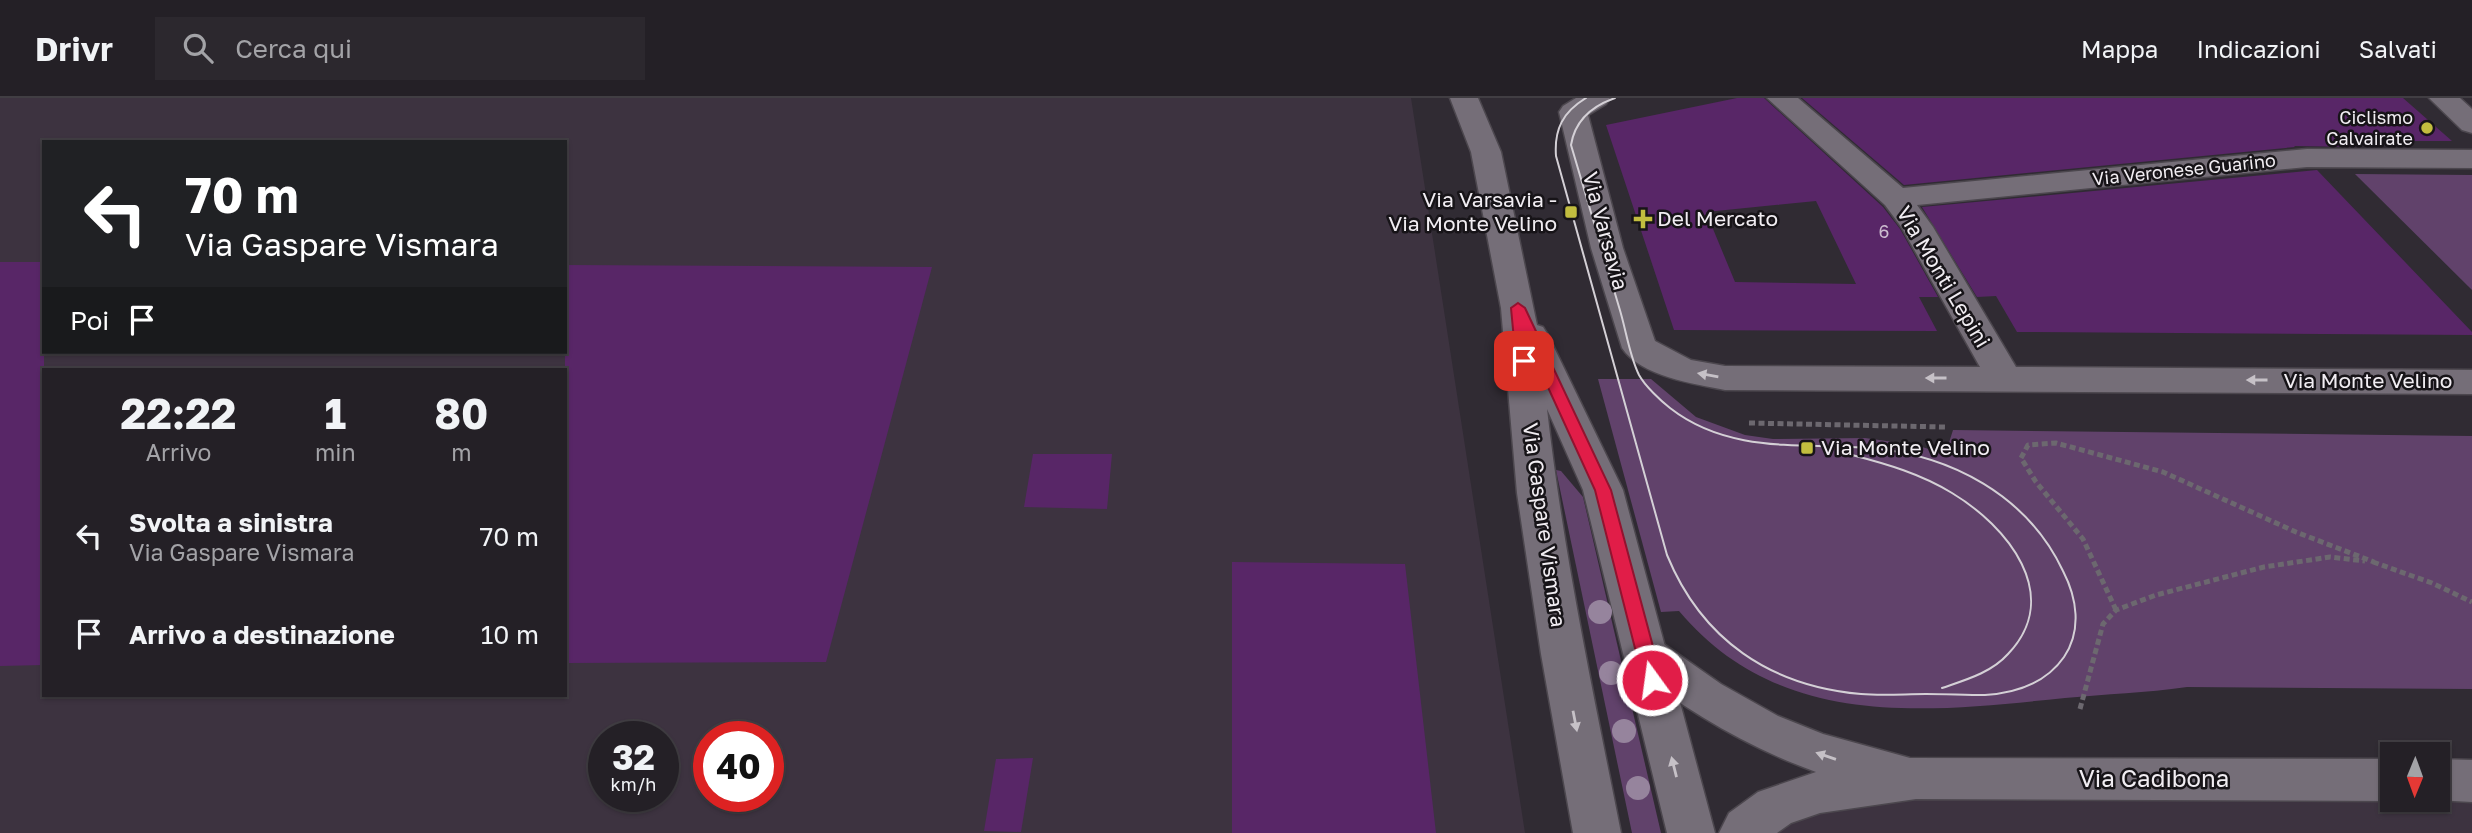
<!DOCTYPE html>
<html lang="it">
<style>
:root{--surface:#242026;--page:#2c282e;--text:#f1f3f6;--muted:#a3a3a7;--line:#413e43}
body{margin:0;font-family:"Golos Text",sans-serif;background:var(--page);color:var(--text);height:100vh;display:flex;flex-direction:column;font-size:26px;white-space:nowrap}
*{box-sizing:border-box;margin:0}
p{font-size:23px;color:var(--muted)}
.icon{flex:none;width:38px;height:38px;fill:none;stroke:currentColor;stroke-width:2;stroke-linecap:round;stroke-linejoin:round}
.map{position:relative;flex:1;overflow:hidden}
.side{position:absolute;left:42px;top:270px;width:525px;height:329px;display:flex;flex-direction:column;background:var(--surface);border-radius:0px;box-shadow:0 2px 5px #0004,0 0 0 2px var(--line)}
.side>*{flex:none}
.hud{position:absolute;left:42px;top:42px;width:525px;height:214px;border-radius:0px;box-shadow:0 2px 5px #0004,0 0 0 2px var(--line);background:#202124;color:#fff;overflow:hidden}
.needle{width:46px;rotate:181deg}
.tools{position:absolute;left:2380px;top:644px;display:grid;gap:14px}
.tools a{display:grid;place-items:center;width:70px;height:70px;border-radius:0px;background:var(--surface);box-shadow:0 2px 5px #0004,0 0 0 2px var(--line);font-size:35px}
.speed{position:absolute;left:588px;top:623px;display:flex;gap:14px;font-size:35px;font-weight:700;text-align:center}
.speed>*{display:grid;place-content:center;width:91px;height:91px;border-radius:50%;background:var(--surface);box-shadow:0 2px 5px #0004,0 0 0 2px var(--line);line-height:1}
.speed small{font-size:18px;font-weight:400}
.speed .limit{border:10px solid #d22;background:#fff;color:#111}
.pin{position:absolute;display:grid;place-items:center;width:60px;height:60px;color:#fff;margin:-30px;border-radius:14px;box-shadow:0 4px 10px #0006}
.me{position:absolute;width:77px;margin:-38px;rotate:346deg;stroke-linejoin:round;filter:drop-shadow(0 0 5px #0008)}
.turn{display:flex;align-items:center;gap:24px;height:147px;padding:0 28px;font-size:32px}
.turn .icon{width:91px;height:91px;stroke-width:2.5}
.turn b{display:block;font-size:49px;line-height:60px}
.then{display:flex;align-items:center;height:66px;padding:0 28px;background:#0003;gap:14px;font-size:26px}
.eta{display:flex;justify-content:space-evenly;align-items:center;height:119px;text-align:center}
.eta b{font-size:42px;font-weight:700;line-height:49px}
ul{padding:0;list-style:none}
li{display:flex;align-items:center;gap:21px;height:98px;padding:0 28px}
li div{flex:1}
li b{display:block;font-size:26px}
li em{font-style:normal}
header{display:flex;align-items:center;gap:42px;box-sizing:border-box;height:98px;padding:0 35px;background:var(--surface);border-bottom:2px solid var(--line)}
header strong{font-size:33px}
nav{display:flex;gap:38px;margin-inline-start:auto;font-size:24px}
.search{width:490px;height:63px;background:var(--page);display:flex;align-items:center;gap:18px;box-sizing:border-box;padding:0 24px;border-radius:0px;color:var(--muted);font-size:26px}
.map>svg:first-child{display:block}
.built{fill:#3d3340;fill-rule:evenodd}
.green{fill:#61426b}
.building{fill:#582667;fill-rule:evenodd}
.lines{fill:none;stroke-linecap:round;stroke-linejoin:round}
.street-casing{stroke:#4c474e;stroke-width:3}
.secondary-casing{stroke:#4c474e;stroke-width:3}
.path{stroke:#6c686f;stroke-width:5;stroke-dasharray:6 3.5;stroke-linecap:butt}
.street{fill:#756e78;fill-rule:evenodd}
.secondary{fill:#756e78;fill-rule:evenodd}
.tram{stroke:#d4d0d6;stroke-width:2}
.tree{fill:#96849d}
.oneway{fill:#c6c1c7}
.route{fill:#e11d48;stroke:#92132f;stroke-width:2}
.poi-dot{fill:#c2bd3f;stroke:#171418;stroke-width:2.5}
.labels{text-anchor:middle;stroke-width:5;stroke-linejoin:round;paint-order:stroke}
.far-poi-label{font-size:18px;fill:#f1edf2;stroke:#171418;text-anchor:end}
.far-street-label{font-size:18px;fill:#f1edf2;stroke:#171418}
.number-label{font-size:18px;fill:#cbbbcf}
.poi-label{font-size:21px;fill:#f1edf2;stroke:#171418;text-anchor:start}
.street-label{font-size:21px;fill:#f1edf2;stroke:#171418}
.near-street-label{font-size:24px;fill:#f1edf2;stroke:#171418}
</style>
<header>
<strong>Drivr</strong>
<div class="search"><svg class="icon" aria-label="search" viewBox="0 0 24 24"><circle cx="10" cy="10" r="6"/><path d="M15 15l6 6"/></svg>Cerca qui</div>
<nav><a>Mappa</a><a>Indicazioni</a><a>Salvati</a></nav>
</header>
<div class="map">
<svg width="2472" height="735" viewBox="0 0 2472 735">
<rect width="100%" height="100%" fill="#302b33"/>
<g class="built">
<path d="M 0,0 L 1411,0 L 1525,735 L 0,735 ZM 44,44 L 565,44 L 565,254 L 44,254 ZM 44,271 L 565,271 L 565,597 L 44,597 ZM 604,639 L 663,639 L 663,698 L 604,698 ZM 709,639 L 768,639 L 768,698 L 709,698 Z"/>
<polygon points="1921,685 2392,685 2392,702 2438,702 2438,685 2472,685 2472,735 1756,735 1776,718"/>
</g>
<g class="green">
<polygon points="2355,76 2472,77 2472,192"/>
<path d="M 1598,281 L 1651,281 L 1696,319 L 1745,337 L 1773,341 L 1865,340 L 1915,347 L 1939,354 L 1947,351 L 1953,332 L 2472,338 L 2472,591 L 2187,589 C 2146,595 2106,596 2065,600 C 1926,614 1780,633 1679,513 L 1661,514 Z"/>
<polygon points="1556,372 1561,373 1583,399 1661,735 1632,735"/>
</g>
<g class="building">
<path d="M 1737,0 L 1764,0 L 1883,109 L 1900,131 L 1938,199 L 1919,199 L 1937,233 L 1674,232 L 1606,27 ZM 1816,103 L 1856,186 L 1735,184 L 1706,114 Z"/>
<polygon points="1802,0 2403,0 2452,43 2350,43 2356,49 2294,48 2295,49 1904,87"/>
<polygon points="2317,72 2472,234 2472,237 2017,234 1996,198 1977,199 1922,109"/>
<polygon points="0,164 44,164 44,567 0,568"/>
<polygon points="565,167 932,169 826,564 565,565"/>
<polygon points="1033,356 1112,356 1107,411 1024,409"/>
<polygon points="1232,464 1405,466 1436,735 1232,735"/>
<polygon points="1033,660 1021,734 984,733 996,661"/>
</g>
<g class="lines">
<defs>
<g id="street">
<path d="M 1576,0 L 1610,0 L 1606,6 L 1588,17 L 1623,150 L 1655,243 L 1691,262 L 1725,268 L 1980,269 L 1902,130 L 1885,107 L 1767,0 L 1798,0 L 1903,90 L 2307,51 L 2472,52 L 2472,70 L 2307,69 L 1917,107 L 1933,129 L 2016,269 L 2472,272 L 2472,296 L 1725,292 C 1694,286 1640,278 1622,250 L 1591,150 L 1559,14 L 1563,8 Z"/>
<polygon points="2429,0 2460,0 2472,11 2472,35 2462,32"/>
<path d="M 1646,539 L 1661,544 L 1721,586 L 1778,618 L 1823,636 L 1910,660 L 2392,661 L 2392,702 L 2395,702 L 2392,703 L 1916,701 L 1820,715 L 1791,725 L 1777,735 L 1719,735 L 1729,715 L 1758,694 L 1816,674 C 1747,649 1689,614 1631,570 L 1624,557 L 1631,544 Z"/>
<polygon points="2438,661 2472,662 2472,704 2435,702 2438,702"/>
</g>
<path id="secondary" d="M 1450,0 L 1478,0 L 1501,54 L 1537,227 L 1543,229 L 1548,237 L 1623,392 L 1715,735 L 1667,735 L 1583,392 L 1547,311 C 1563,454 1593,594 1621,735 L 1573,735 L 1541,556 L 1517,395 L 1501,210 L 1471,54 Z"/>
</defs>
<use href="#street" class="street-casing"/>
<use href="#secondary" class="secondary-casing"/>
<g class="path">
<polyline points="1749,325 1945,329"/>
<polyline points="2373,464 2432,485 2472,504"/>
<polyline points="2116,512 2083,441 2036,384 2021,360 2028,347 2056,345 2163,374 2296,434 2374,464"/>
<polyline points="2080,611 2103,526 2116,512 2156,497 2264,469 2330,459 2365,463"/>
</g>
<use href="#street" class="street"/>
<use href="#secondary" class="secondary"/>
<g class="tram">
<path d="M 1586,0 C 1563,14 1554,31 1556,58 L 1667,457 C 1702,542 1770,588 1861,596 C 1883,598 1905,596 1926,596 C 1946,596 1965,597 1985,597 C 2015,595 2046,585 2064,559 C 2082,532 2077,500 2063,473 C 2027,397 1951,357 1870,350 C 1801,345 1729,356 1670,310 C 1661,303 1645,288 1639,277 C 1629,257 1626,231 1619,209 C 1603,155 1587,101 1571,47 C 1575,22 1592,8 1615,0"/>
<path d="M 1852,357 C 1887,366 1921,376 1952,395 C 2007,428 2064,497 2008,556 C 1991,575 1965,582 1942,590"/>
</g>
</g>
<g class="tree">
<circle cx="1600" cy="514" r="12"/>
<circle cx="1611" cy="575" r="12"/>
<circle cx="1624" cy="633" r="12"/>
<circle cx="1638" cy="690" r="12"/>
</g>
<defs><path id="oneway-solid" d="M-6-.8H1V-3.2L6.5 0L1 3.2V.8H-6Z" transform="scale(1.75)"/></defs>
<g class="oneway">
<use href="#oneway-solid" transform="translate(1708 277) rotate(-170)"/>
<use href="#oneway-solid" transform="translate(1936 280) rotate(-180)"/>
<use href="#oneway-solid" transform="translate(2257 282) rotate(-180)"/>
<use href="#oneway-solid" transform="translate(1575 623) rotate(79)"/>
<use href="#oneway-solid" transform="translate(1826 658) rotate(-161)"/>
<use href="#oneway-solid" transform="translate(1674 669) rotate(-104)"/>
</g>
<polygon class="route" points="1518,205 1525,210 1611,392 1662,582 1659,588 1652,590 1646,588 1643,582 1595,392 1530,250 1529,266 1524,268 1516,263 1511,210"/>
<g class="poi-dot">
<circle cx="2427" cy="30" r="7"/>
<rect x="1564" y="107" width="14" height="14" rx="3.5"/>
<path d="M1639.5 110.5h7v7h7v7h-7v7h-7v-7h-7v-7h7z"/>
<rect x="1800" y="343" width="14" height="14" rx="3.5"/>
</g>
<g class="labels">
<g class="far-poi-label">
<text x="2413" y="26">Ciclismo<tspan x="2413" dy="21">Calvairate</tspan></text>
</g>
<g class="far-street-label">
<text transform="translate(2184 72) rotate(-6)" y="6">Via Veronese Guarino</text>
</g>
<g class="number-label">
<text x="1884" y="140">6</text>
</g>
<g class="poi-label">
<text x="1557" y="109" text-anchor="end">Via Varsavia -<tspan x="1557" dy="24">Via Monte Velino</tspan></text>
<text x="1657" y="128">Del Mercato</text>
<text x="1821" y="357">Via Monte Velino</text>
</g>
<g class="street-label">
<text transform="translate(1605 133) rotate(75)" y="7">Via Varsavia</text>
<text transform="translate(1943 179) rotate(59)" y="7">Via Monti Lepini</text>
<text x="2368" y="290">Via Monte Velino</text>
<text transform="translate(1544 427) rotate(82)" y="7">Via Gaspare Vismara</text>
</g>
<g class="near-street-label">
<text x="2154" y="689">Via Cadibona</text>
</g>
</g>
</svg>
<div class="tools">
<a><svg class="needle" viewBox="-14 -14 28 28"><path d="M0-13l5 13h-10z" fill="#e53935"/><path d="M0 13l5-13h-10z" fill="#a3a3a7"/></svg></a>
</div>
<div class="speed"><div>32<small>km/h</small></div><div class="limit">40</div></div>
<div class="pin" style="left:1524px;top:263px;background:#d93025"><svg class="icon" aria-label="arrive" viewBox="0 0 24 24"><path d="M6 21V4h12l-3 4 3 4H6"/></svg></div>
<svg class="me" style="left:1652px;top:582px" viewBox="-20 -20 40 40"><circle r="17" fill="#e11d48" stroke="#fff" stroke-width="3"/><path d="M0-11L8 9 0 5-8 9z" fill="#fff"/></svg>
<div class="hud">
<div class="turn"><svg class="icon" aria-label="left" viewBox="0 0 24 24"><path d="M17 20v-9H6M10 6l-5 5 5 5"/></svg><div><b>70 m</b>Via Gaspare Vismara</div></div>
<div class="then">Poi<svg class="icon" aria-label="arrive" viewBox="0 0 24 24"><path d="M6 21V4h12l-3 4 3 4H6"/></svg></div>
</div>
<section class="side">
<div class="eta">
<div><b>22:22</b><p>Arrivo</p></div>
<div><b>1</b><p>min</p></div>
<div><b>80</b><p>m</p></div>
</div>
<ul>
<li><svg class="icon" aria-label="left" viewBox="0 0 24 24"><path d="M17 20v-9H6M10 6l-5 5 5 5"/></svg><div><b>Svolta a sinistra</b><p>Via Gaspare Vismara</p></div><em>70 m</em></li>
<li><svg class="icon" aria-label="arrive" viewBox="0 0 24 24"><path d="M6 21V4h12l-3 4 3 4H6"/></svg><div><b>Arrivo a destinazione</b></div><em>10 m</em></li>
</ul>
</section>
</div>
